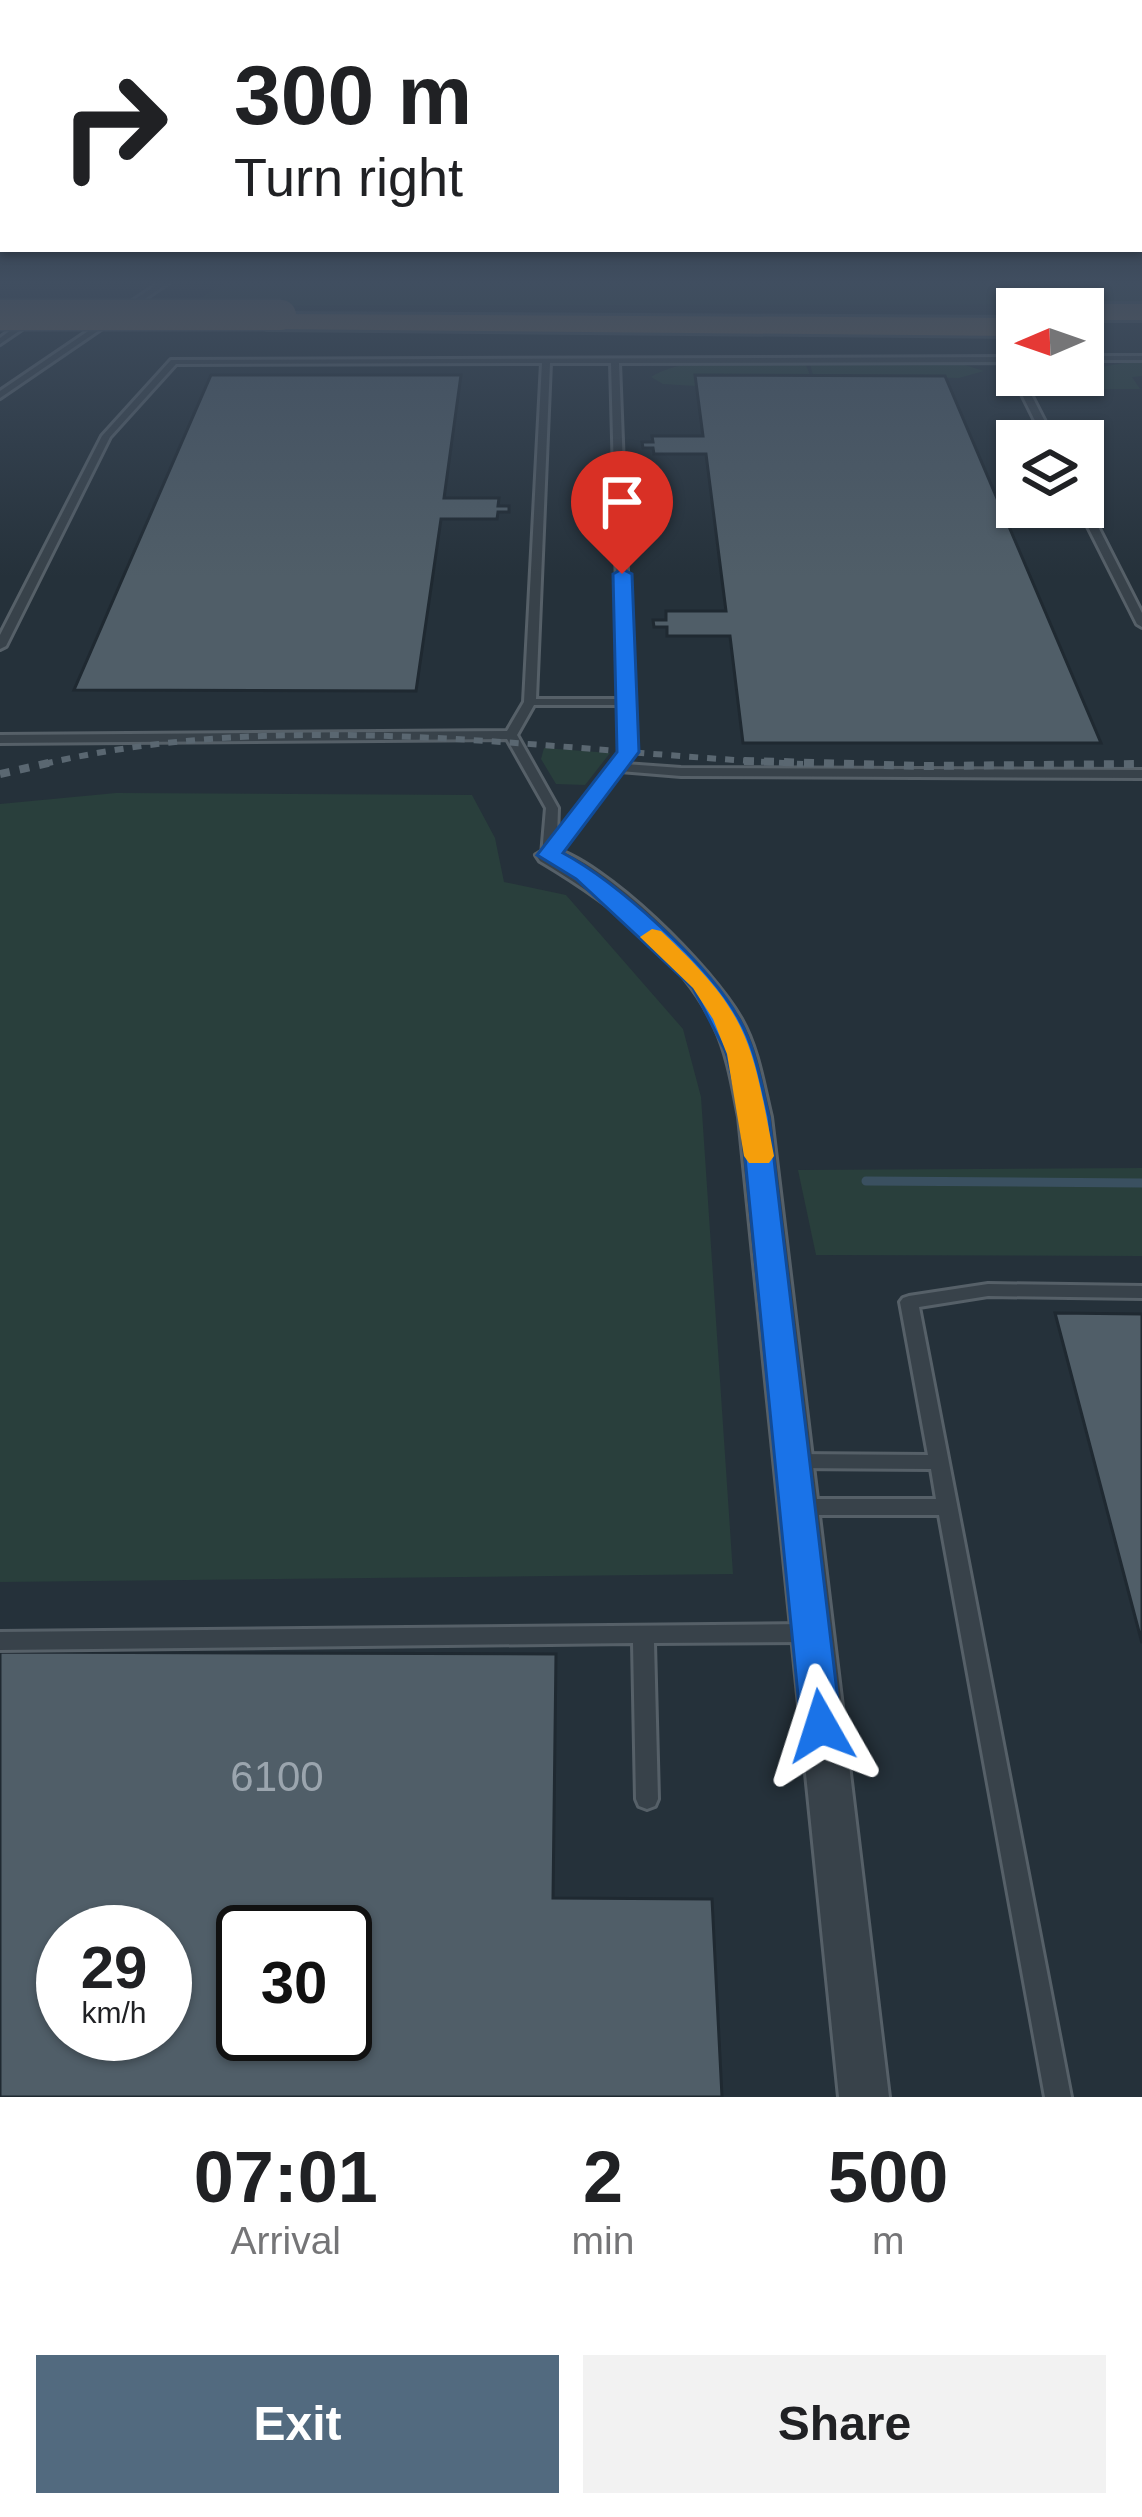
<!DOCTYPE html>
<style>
:root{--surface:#fff;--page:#f2f2f2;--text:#202124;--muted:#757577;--accent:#526a7f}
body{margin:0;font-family:Helvetica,sans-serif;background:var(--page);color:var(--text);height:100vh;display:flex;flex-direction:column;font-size:45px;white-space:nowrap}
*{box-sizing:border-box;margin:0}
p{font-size:39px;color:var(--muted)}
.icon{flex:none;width:66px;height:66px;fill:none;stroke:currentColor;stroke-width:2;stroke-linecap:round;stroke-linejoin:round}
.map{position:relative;height:2097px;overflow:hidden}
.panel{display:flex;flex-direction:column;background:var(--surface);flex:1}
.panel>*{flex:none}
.guide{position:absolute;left:0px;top:0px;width:1143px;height:252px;box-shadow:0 3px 9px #0004;background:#fff;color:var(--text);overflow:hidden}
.needle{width:78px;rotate:268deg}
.controls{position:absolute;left:996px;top:288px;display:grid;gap:24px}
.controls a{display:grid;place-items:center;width:108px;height:108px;border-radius:0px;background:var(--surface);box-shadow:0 3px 9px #0004;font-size:60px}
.speed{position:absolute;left:36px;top:1905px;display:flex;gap:24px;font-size:60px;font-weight:700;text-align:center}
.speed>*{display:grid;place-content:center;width:156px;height:156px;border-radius:50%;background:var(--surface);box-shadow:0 3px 9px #0004;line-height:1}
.speed small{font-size:30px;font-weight:400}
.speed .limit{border:6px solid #111;border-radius:18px;background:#fff;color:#111}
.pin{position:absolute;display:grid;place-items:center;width:102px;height:102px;color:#fff;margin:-123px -51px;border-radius:50% 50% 50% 0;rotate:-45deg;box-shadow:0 0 12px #0007}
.pin .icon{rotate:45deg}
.me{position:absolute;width:132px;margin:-66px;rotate:354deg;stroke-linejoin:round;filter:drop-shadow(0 0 9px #0008)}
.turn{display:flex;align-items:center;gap:42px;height:252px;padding:0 36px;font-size:54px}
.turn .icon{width:156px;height:156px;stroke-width:2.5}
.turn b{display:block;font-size:84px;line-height:102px}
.eta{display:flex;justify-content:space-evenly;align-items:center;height:204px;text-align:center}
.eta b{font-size:72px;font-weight:700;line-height:84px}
.button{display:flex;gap:24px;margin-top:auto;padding:24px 36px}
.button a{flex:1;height:138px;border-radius:0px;background:var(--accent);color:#fff;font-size:48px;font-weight:700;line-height:138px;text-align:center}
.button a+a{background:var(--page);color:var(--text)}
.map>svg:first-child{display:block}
.green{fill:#293f3c}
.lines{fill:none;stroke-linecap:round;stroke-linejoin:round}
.stream{stroke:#3a5060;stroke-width:9}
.building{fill:#505e68;stroke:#1f2931;stroke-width:3;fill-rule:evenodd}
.service-casing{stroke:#566068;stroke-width:6}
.minor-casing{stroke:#566068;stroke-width:6}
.motorway-casing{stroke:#434d55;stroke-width:6}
.service{fill:#38424a;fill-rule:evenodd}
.minor{fill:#38424a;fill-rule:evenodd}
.motorway{fill:#706256;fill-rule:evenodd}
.rail-far1{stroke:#5a6771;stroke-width:6;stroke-dasharray:9 9;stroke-linecap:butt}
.rail{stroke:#5a6771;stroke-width:8;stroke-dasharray:10 10;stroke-linecap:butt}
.motorway-bridge-casing{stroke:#434d55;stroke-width:33;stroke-linecap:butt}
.motorway-bridge{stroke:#706256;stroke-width:30}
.route{fill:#1a73e8;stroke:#114b97;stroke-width:3}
.slow{fill:#f59e0b}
.labels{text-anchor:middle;stroke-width:12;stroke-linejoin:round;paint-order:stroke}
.near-number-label{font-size:42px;fill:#9ba5ae}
</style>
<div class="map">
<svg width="1142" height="2097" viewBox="0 0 1142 2097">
<rect width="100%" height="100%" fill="#25313a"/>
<g class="green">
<polygon points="225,283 1142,283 1142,304 188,306"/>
<polygon points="1142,360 1142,376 1132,377 1140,389 1089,389 1065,380 1068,375 1083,375 1083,370"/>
<path d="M 805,363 L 810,375 L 696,375 L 696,386 L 663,384 L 651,377 C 691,352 760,364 805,363 Z"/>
<polygon points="958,363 984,371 959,378 813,375 810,364"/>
<polygon points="544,748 610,753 585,785 556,784 541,759"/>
<polygon points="116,793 472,795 495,838 504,882 566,895 683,1029 701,1097 733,1574 0,1582 0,804"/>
<polygon points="1142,1168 1142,1256 816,1255 798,1170"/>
</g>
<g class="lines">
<polyline class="stream" points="866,1181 1142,1183"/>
</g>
<g class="building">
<polygon points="211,375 461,375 444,498 499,498 498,506 509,506 509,512 498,512 497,519 441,519 416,691 74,690"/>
<polygon points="695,375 945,376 1101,743 743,743 730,636 667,636 667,627 654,627 653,620 666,620 666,611 726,611 706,454 654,454 653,448 643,448 642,442 653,442 652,436 703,436"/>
<polygon points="1055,1313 1142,1314 1142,1643"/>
<path d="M 0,1652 L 556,1654 L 553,1898 L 712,1899 L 722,2097 L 0,2097 ZM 63,1932 L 165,1932 L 165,2034 L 63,2034 ZM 243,1932 L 345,1932 L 345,2034 L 243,2034 Z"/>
</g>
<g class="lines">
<defs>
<g id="service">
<polygon points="159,283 168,283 0,398 0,391"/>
<polygon points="15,327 22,329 0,344 0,338"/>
<rect x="1083" y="356" width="59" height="4"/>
<path d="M 1017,357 L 1017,361 L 1014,361 L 1017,375 L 1021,375 L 1055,441 L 1045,441 L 1006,362 L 619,363 L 634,752 L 625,764 L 681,768 L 1142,770 L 1142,778 L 681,776 L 620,771 L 556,856 L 549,859 L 542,855 L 546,808 L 507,739 L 0,743 L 0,735 L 507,731 L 524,702 L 542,363 L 176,364 L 110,437 L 6,646 L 0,649 L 0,635 L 102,436 L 171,360 ZM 550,363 L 611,363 L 620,699 L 536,699 ZM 534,705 L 621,705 L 622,752 L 557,837 L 558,808 L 517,735 Z"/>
<polygon points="1083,504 1088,507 1142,613 1142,627 1137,624 1078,507 1083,507"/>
<polygon points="988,1284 1142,1286 1142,1298 988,1296 919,1307 1071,2097 1045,2097 939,1515 800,1515 793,1512 790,1507 793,1502 800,1499 936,1499 931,1469 792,1468 785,1466 782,1461 785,1456 792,1454 928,1455 900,1302 903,1298 909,1296"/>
<polygon points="808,1624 815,1627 818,1633 815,1639 808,1642 654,1643 658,1799 655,1806 647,1809 639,1806 636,1799 633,1643 0,1650 0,1632"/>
</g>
<path id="minor" d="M 549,847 C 607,862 711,967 741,1019 C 758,1049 763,1084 771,1117 L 889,2097 L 839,2097 L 739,1117 C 733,1087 728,1055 715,1027 C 683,956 604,899 540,861 L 536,855 Z"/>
<g id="motorway">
<polygon points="1083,304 1142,304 1142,320 1083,320 1083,309 1071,309"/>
<polygon points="277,314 1017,318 1017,336 267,329 263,323 267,317"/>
</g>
</defs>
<use href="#service" class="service-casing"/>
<use href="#minor" class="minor-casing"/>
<use href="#motorway" class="motorway-casing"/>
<use href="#service" class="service"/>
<use href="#minor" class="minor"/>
<use href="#motorway" class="motorway"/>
<path class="rail-far1" d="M 44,764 C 294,705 551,752 803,764"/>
<g class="rail">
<polyline points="744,761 924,766 1142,764"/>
<polyline points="0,774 57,761"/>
</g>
<defs>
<polyline id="motorway-bridge" points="0,315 281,315"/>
</defs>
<use href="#motorway-bridge" class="motorway-bridge-casing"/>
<use href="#motorway-bridge" class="motorway-bridge"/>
</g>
<linearGradient id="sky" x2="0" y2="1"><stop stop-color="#141b20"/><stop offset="0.49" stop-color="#404e60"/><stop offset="1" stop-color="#404e60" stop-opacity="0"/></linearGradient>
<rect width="1142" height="577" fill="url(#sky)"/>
<path class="route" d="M 622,569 L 632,574 L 639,752 L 563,853 C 617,882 710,965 739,1019 C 756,1049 761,1084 769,1117 L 841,1726 L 835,1739 L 821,1744 L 807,1739 L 801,1726 L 741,1117 L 727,1054 L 693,988 L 576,879 L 537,855 L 617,752 L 613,574 Z"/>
<path class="slow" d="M 652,929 L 661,931 C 750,1014 752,1041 774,1156 L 769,1163 L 749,1163 L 744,1156 L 727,1054 L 713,1019 L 693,988 L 640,937 Z"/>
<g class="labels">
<g class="near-number-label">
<text x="277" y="1791">6100</text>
</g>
</g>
</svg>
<div class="controls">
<a><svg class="needle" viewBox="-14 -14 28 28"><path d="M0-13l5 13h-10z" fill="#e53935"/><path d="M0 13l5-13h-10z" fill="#757577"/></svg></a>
<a><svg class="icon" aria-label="layers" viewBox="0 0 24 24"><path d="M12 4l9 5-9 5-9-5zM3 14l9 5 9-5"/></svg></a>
</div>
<div class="speed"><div>29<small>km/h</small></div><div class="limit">30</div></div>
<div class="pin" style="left:622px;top:574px;background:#d93025"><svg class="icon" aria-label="arrive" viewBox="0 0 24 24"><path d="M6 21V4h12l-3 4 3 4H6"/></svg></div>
<svg class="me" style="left:821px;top:1726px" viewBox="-20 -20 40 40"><path d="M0-17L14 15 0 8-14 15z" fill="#1a73e8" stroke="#fff" stroke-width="4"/></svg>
<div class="guide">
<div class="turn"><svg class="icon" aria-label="right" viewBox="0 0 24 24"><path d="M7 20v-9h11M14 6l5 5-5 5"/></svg><div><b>300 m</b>Turn right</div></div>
</div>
</div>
<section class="panel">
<div class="eta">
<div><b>07:01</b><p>Arrival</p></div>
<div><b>2</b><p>min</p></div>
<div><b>500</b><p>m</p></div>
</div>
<div class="button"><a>Exit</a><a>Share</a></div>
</section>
